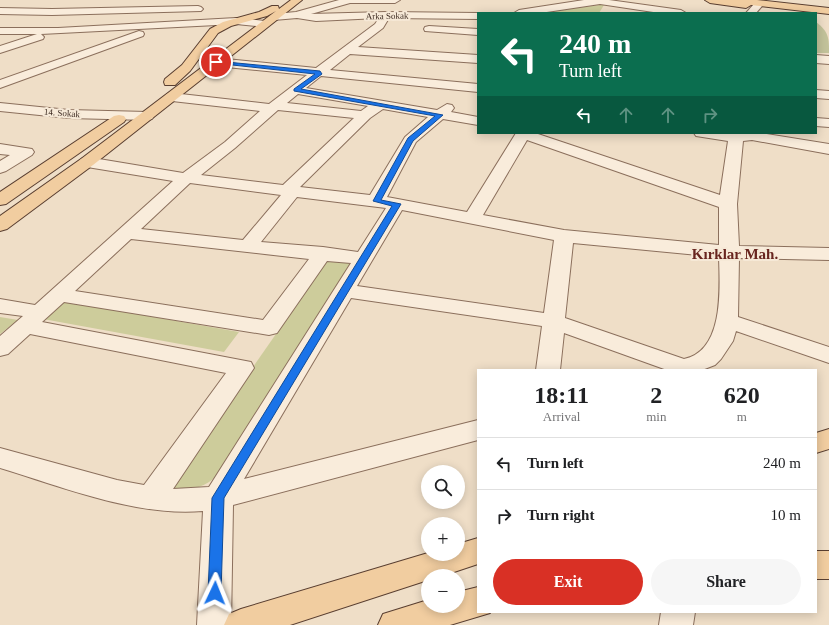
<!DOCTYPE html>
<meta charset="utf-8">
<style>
:root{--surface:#fff;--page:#f6f6f6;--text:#202124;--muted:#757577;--line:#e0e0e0;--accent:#d93025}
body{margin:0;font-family:"Times New Roman",serif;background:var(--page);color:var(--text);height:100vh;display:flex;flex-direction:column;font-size:15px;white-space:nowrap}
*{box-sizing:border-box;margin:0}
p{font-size:13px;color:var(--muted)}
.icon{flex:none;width:22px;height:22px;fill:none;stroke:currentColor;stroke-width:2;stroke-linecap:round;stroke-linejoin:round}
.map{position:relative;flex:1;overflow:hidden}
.drawer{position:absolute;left:477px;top:369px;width:340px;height:244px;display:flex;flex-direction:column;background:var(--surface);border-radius:0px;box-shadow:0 2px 10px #0003}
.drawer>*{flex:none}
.banner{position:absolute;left:477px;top:12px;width:340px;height:122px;border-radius:0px;box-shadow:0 2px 10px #0003;background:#0b6e4f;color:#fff;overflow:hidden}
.tools{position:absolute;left:421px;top:465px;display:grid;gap:8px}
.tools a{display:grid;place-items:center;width:44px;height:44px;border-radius:50%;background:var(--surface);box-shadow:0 2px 10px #0003;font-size:20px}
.pin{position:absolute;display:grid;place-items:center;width:34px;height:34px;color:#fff;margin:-17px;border:2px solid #fff;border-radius:50%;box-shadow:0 1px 4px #0007}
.me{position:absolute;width:44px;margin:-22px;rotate:2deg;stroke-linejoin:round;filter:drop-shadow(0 0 3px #0008)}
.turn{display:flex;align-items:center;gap:14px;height:84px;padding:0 16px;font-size:18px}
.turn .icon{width:52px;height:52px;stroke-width:2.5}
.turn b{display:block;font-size:28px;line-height:34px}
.lanes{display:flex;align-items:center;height:38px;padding:0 16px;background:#0003;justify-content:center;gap:20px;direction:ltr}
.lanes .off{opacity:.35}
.eta{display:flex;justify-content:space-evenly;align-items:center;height:68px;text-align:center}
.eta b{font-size:24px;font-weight:700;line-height:28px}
.primary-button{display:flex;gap:8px;margin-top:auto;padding:8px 16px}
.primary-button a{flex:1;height:46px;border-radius:24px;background:var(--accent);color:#fff;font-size:16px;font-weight:700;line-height:46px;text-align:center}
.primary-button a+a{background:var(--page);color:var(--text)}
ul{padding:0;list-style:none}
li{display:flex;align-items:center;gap:12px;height:52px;padding:0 16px;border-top:1px solid var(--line)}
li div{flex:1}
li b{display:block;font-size:15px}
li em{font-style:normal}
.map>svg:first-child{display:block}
.green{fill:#cdcc9b}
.cemetery{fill:#c2c29a}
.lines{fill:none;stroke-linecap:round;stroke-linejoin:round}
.minor-casing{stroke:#8b6f5c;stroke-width:2}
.major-casing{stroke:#593e30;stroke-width:2}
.minor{fill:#f9ecdb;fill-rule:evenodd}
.major{fill:#f1cda0;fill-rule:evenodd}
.route{fill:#1a73e8;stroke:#114b97}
.labels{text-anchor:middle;stroke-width:4;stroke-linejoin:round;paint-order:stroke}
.far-street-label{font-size:9px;fill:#3b2920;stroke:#f6e9d7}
.district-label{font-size:15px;font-weight:bold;fill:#68251f;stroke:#f6e9d7}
</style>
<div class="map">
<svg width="829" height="625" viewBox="0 0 829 625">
<rect width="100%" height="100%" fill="#efdec7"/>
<g class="green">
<polygon points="599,5 604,5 599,13 540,13"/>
<path d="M 329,258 L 347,262 L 352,265 L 221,473 C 207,485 188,496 170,486 Z"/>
<polygon points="63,301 239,332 224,352 43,319"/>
<polygon points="0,317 18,320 0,334"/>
</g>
<path class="cemetery" d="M 816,22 C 829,32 829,38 829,53 L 816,53 Z"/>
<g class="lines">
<defs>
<g id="minor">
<path d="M 339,0 L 400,0 L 395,3 L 350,3 L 311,14 L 386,12 L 478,13 L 478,19 L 389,18 L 383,28 L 358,47 L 478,55 L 478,63 L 350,54 L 330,70 L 478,84 L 478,92 L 321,76 L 306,88 L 437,110 L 447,104 L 452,105 L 454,108 L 451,112 L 478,117 L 478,125 L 443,119 L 416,142 L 387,197 L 467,212 L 516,133 L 535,133 L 720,195 L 728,141 L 696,136 L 694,133 L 761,133 L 829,144 L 829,154 L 752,140 L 743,141 L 737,204 L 739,246 L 829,248 L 829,260 L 739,258 L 738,317 L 829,347 L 829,363 L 736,331 L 733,341 L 721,359 L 715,365 L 702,370 L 667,370 L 564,333 L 560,370 L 536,370 L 542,326 L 351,298 L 244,479 L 478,420 L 478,440 L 233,505 L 231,625 L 197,625 L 203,511 C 137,517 63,487 0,468 L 0,448 L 117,480 L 144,485 L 226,373 L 30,334 L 8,354 L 0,356 L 0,336 L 23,316 L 0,313 L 0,299 L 35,305 L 173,181 L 87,167 L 81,165 L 79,162 L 81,159 L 87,157 L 183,173 L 225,142 L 260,111 L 172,101 L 167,100 L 165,97 L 167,94 L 172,93 L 269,104 L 307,75 L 216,66 L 210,62 L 216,58 L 316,68 L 375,24 L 379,18 L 316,21 L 297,18 L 274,20 L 269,17 L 274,14 L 296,12 ZM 298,94 L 368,106 L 361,111 L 287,103 ZM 383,109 L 428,117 L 405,137 L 370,195 L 300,187 L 370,118 ZM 278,110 L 354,118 L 283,185 L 201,175 L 235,148 ZM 527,140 L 719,207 L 719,245 L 564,230 L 483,215 ZM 190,183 L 281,195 L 243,240 L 141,229 ZM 297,197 L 386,208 L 358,252 L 323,247 L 261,242 ZM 402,210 L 554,240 L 544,313 L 357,286 ZM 131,239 L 309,259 L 263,320 L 75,291 ZM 573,243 L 719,257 C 720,289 724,351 684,359 L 565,318 ZM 327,261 L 351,263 L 209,487 L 173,489 L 254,368 L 251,362 L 42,322 L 64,302 L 269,335 L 277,333 Z"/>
<polygon points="584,0 609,0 681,10 686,13 660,13 600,4 540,13 514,13 519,10"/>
<polygon points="757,3 762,6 756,13 746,13 754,4"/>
<polygon points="198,6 201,7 203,9 201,11 52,15 0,14 0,8 52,9"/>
<polygon points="236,18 265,21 270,24 265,27 236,24 41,34 44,37 43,39 0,53 0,46 37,34 0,34 0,28 58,28"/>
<polygon points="429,26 478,29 478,35 425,31 424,29 425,27"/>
<polygon points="139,31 143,32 144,34 143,36 0,88 0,80"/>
<polygon points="816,55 829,56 829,64 816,63"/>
<polygon points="816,90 829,91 829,99 816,98"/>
<polygon points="0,103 69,110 147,112 152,113 154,116 152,119 147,120 69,118 0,111"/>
<polygon points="816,118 829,119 829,127 816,126"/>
<polygon points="0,144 32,149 34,152 32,155 6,171 0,173 0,161 10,155 0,154"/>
<polygon points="661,612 695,612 693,625 659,625"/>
</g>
<g id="major">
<polygon points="291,0 302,0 93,165 7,229 0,231 0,216 81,159 276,11 267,16 231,26 218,33 190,71 175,85 165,85 164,82 165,79 182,65 210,29 223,22 259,12 272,6 278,6 279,9"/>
<polygon points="705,0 757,0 829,8 829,14 751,5 746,8 710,3"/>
<polygon points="119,115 124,116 126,119 124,122 6,204 0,205 0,192 114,116"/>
<polygon points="829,429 829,449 816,453 816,433"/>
<polygon points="478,538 478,564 442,576 428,576 428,580 290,625 224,625 229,614 241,609 428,553 458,554 458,544"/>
<rect x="816" y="551" width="13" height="28"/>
<polygon points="478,587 478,612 490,613 450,625 378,625 383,614 428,600 428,606 458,606 458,592"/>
</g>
</defs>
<use href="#minor" class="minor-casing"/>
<use href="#major" class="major-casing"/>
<use href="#minor" class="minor"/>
<use href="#major" class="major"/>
</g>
<polygon class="route" points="216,61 320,71 322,74 301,89 443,115 413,141 381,200 401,204 224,498 221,593 219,598 215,599 210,598 208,593 212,498 392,206 373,201 408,138 435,116 294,91 294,89 315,74 214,63"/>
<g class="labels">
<g class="far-street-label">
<text transform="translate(387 16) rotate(-1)" y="3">Arka Sokak</text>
<text transform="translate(62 113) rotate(4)" y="3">14. Sokak</text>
</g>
<g class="district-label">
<text x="735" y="259">Kırklar Mah.</text>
</g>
</g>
</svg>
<div class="tools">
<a><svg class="icon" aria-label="search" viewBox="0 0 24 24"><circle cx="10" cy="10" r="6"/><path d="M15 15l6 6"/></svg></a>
<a>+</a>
<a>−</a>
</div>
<div class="pin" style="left:216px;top:62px;background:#d93025"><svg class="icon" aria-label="arrive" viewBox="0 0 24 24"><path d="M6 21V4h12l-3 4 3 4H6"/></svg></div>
<svg class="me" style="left:215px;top:593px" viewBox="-20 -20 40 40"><path d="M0-17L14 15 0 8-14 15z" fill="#1a73e8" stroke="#fff" stroke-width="4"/></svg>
<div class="banner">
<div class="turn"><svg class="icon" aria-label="left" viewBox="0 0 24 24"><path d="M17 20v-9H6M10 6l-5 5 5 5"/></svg><div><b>240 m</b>Turn left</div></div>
<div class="lanes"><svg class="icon" aria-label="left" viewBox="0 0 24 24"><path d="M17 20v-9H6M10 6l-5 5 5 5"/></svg><svg class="icon off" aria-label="ahead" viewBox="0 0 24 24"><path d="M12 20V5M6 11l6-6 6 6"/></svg><svg class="icon off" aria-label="ahead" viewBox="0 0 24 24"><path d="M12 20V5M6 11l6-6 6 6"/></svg><svg class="icon off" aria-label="right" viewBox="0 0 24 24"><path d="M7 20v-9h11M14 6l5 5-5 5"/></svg></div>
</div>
<section class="drawer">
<div class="eta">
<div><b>18:11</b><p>Arrival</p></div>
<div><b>2</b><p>min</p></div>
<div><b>620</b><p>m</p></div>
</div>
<ul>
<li><svg class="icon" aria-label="left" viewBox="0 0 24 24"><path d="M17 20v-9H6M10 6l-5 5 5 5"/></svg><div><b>Turn left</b></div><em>240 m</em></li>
<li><svg class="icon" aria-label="right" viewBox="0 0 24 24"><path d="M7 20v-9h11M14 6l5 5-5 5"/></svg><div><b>Turn right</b></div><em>10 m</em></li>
</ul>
<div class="primary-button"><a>Exit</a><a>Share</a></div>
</section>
</div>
